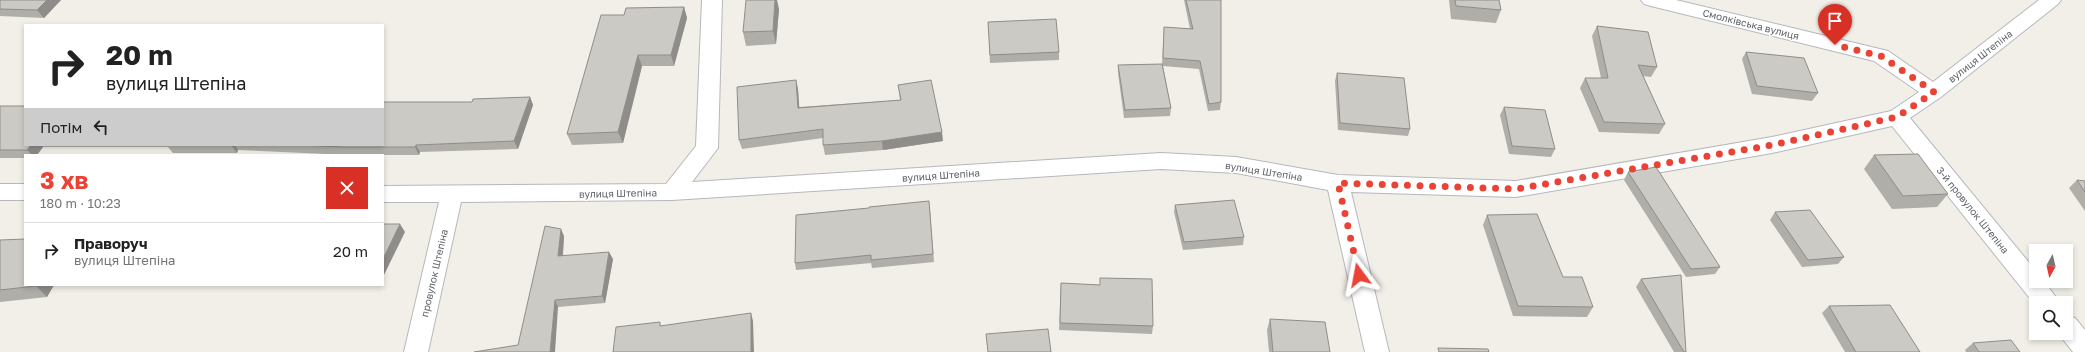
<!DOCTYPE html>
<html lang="uk">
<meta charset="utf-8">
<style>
:root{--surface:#fff;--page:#f2f2f2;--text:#222;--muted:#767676;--line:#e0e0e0;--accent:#ea4335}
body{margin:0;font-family:"Golos Text",sans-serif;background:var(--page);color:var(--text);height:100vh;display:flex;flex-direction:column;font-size:15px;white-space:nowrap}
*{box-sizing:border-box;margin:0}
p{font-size:13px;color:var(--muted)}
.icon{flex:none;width:22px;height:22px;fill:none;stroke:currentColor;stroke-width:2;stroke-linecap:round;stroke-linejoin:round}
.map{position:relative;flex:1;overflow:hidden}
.details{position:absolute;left:24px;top:154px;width:360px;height:132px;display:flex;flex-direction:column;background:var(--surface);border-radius:0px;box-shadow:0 2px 6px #0003}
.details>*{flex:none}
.banner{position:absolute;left:24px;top:24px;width:360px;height:122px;border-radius:0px;box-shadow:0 2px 6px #0003;background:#fff;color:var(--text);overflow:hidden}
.needle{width:26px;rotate:188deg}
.buttons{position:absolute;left:2029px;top:244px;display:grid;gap:8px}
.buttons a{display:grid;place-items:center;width:44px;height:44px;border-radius:0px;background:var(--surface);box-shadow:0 2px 6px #0003;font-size:20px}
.pin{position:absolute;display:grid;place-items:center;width:34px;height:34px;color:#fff;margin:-41px -17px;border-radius:50% 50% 50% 0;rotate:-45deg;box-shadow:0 0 4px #0007}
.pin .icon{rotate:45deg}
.me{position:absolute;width:44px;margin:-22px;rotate:347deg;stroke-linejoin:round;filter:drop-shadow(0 0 3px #0008)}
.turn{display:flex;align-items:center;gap:14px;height:84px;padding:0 16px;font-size:18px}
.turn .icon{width:52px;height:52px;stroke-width:2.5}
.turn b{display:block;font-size:28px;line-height:34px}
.then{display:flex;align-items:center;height:38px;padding:0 16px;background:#0003;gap:8px;font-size:15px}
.round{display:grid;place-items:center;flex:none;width:42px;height:42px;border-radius:0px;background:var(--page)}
.overview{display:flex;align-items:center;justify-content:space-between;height:68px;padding:0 16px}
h1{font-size:24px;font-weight:700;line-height:30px;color:var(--accent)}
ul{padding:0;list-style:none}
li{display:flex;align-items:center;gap:12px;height:56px;padding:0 16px;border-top:1px solid var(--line)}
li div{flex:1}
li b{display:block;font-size:15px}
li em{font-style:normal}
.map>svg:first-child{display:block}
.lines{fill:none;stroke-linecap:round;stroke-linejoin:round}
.minor-casing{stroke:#b5b8bc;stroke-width:2}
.minor{fill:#fff;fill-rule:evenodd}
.wall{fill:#afaea9}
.shaded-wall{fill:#8f8d8a}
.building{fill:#cccac5;stroke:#8f8d8a}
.route{stroke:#ea4335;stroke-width:7;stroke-dasharray:0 12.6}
.labels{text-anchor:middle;stroke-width:3;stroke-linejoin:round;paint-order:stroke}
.street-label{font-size:10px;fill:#5f6368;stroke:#fff}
</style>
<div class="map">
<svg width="2085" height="352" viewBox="0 0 2085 352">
<rect width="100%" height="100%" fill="#f1efe8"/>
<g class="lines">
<defs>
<g id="minor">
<polygon points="702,0 722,0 718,148 692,182 1161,153 1236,157 1338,175 1516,181 1772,137 1891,111 1919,92 1874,61 1651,6 1644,4 1641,0 1676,0 1888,51 1933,82 2039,0 2061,0 2058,4 1941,97 1910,118 2036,271 2036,281 2044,281 2060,303 2036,303 2036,306 1892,126 1772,153 1516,197 1351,192 1389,352 1365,352 1328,190 1236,173 1161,169 672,200 461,202 428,352 404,352 439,202 383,202 383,186 666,184 696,146"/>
<rect x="0" y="184" width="25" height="16"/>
<polygon points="2066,315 2075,318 2085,330 2085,352 2073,352 2058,333 2066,333"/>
</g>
</defs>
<use href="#minor" class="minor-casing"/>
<use href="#minor" class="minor"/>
</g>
<g class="wall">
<polygon points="0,0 61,0 44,18 0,16"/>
<polygon points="1184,0 1221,0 1221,102 1220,110 1208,111 1199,69 1163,66 1171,108 1170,116 1124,118 1118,73 1118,65 1162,64 1164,27 1190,29"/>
<polygon points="1449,0 1499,0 1501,10 1496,23 1451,19"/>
<polygon points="684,7 687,18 674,66 642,66 623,143 572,145 567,134 624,15"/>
<polygon points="779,9 776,44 746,46 743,32"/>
<polygon points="988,22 1059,52 1059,60 990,63"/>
<polygon points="1597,26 1657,67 1651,77 1643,76 1665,124 1659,134 1599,132 1580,88 1585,78 1601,78 1592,36"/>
<polygon points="1746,52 1818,93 1812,101 1752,94 1742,59"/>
<polygon points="1337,73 1410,129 1408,136 1338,130 1335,81"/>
<polygon points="796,80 798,89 799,107 900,100 898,85 943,141 883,150 825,155 823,145 823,138 742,149 739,140"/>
<polygon points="530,97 533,105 518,149 420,152 419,155 348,155 238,150 237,153 173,153 168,147 43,147 37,155 25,155 25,158 0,158 0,106 25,145 383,145 472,102"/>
<polygon points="1504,107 1555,149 1551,157 1509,154 1500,115"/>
<polygon points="1874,155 1948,194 1937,207 1892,209 1864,169"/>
<polygon points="1628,172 1720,267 1715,274 1686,277 1624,180"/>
<polygon points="2077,180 2085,181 2085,211 2069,188"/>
<polygon points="1175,205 1244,237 1243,245 1183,250 1174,212"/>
<polygon points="930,209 934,262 872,268 871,263 796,270 795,263"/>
<polygon points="1775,212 1844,257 1838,264 1802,267 1770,220"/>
<polygon points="1487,215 1563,277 1593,307 1587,317 1513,316 1483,225"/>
<polygon points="564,236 563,256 613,259 605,303 558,307 518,345"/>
<polygon points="0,240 25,285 54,285 47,297 0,302"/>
<polygon points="1100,278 1153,326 1152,334 1059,330 1061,283 1100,285"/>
<polygon points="1641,279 1686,352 1674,352 1636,287"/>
<polygon points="1829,306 1920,352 1845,352 1822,313"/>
<polygon points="1270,319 1330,352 1269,352 1267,330"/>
<polygon points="1973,343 2020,352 1966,352 1965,350"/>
</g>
<g class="shaded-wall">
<polygon points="47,0 61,0 44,18 37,10"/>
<polygon points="775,0 777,0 779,9 776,44 773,31"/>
<polygon points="684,7 687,18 674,66 671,55"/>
<polygon points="638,55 642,66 623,143 618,132"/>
<polygon points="796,80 798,89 800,117 798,108"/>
<polygon points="530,97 533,105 518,149 514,141"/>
<polygon points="942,132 943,141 883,150 882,141"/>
<polygon points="31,145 42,145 43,147 37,155 32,155 27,150"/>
<polygon points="231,145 235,145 238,150 237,153"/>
<polygon points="416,145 420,152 419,155 415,147"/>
<polygon points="400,224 405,232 383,277 383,259"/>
<polygon points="561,229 564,236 562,264 558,256"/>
<polygon points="609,252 613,259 605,303 602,296"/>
<polygon points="37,285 54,285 47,297 36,286"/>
<polygon points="555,300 558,307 555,352 550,352"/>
<polygon points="751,313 753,321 754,352 751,352"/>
</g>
<g class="building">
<polygon points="0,0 47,0 37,10 0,9"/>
<polygon points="746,0 775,0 773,31 743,32"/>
<polygon points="1186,0 1221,0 1221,102 1209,104 1200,61 1163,58 1164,27 1193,29"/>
<polygon points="1455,0 1499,0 1501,10 1456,6"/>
<polygon points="684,7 671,55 638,55 618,132 567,134 601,15 624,15 626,8"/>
<polygon points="1056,19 1059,52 990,55 988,22"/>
<polygon points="1597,26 1648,32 1657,67 1638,65 1665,124 1604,122 1585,78 1608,78"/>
<polygon points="1746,52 1804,58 1818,93 1757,86"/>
<polygon points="1162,64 1171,108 1125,110 1118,65"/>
<polygon points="1337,73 1404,78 1410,129 1340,123"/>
<polygon points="796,80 798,108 901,100 898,85 931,80 942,132 882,141 823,145 823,129 739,140 737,87"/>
<polygon points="530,97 514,141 416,145 415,147 343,147 296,145 383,145 383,102 472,102 473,99"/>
<polygon points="0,106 25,106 25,145 31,145 27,150 0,150"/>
<polygon points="1504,107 1545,110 1555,149 1512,146"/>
<polygon points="1918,154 1948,194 1903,196 1874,155"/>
<polygon points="1656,167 1720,267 1691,269 1628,172"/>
<polygon points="2077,180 2085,181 2085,192"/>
<polygon points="1234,200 1244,237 1184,242 1175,205"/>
<polygon points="929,201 933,254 871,260 871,255 795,263 796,215 869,208 869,207"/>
<polygon points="1810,210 1844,257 1808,260 1775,212"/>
<polygon points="1537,214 1563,277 1582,277 1593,307 1518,306 1487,215"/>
<polygon points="383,224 400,224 383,259"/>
<polygon points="545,226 561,229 558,256 609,252 602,296 555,300 550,352 474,352 518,345"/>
<polygon points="25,239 25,285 37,285 36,286 0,290 0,240"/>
<polygon points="1681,275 1686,352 1684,352 1641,279"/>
<polygon points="1100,278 1152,279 1153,326 1060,323 1061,283 1100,285"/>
<polygon points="1890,305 1920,352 1856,352 1829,306"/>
<polygon points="751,313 751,352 613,352 616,327 660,322 660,326"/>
<polygon points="1270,319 1325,322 1330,352 1273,352"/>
<polygon points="1048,329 1051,352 988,352 986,334"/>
<polygon points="2011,340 2020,352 1979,352 1973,343"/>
<polygon points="1438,348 1488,349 1489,352 1439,352"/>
</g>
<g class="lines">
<polyline class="route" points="1359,275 1338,183 1516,189 1772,145 1897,117 1934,92 1881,56 1835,45"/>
</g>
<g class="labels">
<g class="street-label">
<text transform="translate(1751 24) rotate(14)" y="4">Смолківська вулиця</text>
<text transform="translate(1980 56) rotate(-38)" y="4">вулиця Штепіна</text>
<text transform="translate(1264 171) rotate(9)" y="4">вулиця Штепіна</text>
<text transform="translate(941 175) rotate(-4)" y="4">вулиця Штепіна</text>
<text transform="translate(618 193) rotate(-1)" y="4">вулиця Штепіна</text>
<text transform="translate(1973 210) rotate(51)" y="4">3-й провулок Штепіна</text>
<text transform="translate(434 273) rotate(-77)" y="4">провулок Штепіна</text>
</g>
</g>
</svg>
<div class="buttons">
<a><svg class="needle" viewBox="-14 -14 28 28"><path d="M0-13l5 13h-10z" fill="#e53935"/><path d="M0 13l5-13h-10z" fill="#767676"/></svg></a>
<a><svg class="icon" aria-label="search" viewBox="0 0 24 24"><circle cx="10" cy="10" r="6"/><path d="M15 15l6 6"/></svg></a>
</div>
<div class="pin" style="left:1835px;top:45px;background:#d93025"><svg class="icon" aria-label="arrive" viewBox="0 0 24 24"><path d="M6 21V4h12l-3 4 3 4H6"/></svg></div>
<svg class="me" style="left:1359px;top:275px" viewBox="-20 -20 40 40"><path d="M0-17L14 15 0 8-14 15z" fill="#ea4335" stroke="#fff" stroke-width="4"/></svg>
<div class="banner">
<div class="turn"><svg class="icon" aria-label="right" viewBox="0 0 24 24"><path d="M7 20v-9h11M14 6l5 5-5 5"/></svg><div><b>20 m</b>вулиця Штепіна</div></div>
<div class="then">Потім<svg class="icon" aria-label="left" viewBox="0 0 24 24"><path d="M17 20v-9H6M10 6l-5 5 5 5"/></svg></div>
</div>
<section class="details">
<div class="overview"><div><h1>3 хв</h1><p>180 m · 10:23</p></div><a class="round" style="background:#d93025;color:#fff"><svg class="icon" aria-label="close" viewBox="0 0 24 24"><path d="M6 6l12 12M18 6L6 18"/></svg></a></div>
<ul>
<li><svg class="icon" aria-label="right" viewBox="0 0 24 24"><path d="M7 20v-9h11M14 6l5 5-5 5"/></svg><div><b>Праворуч</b><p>вулиця Штепіна</p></div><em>20 m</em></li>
</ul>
</section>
</div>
